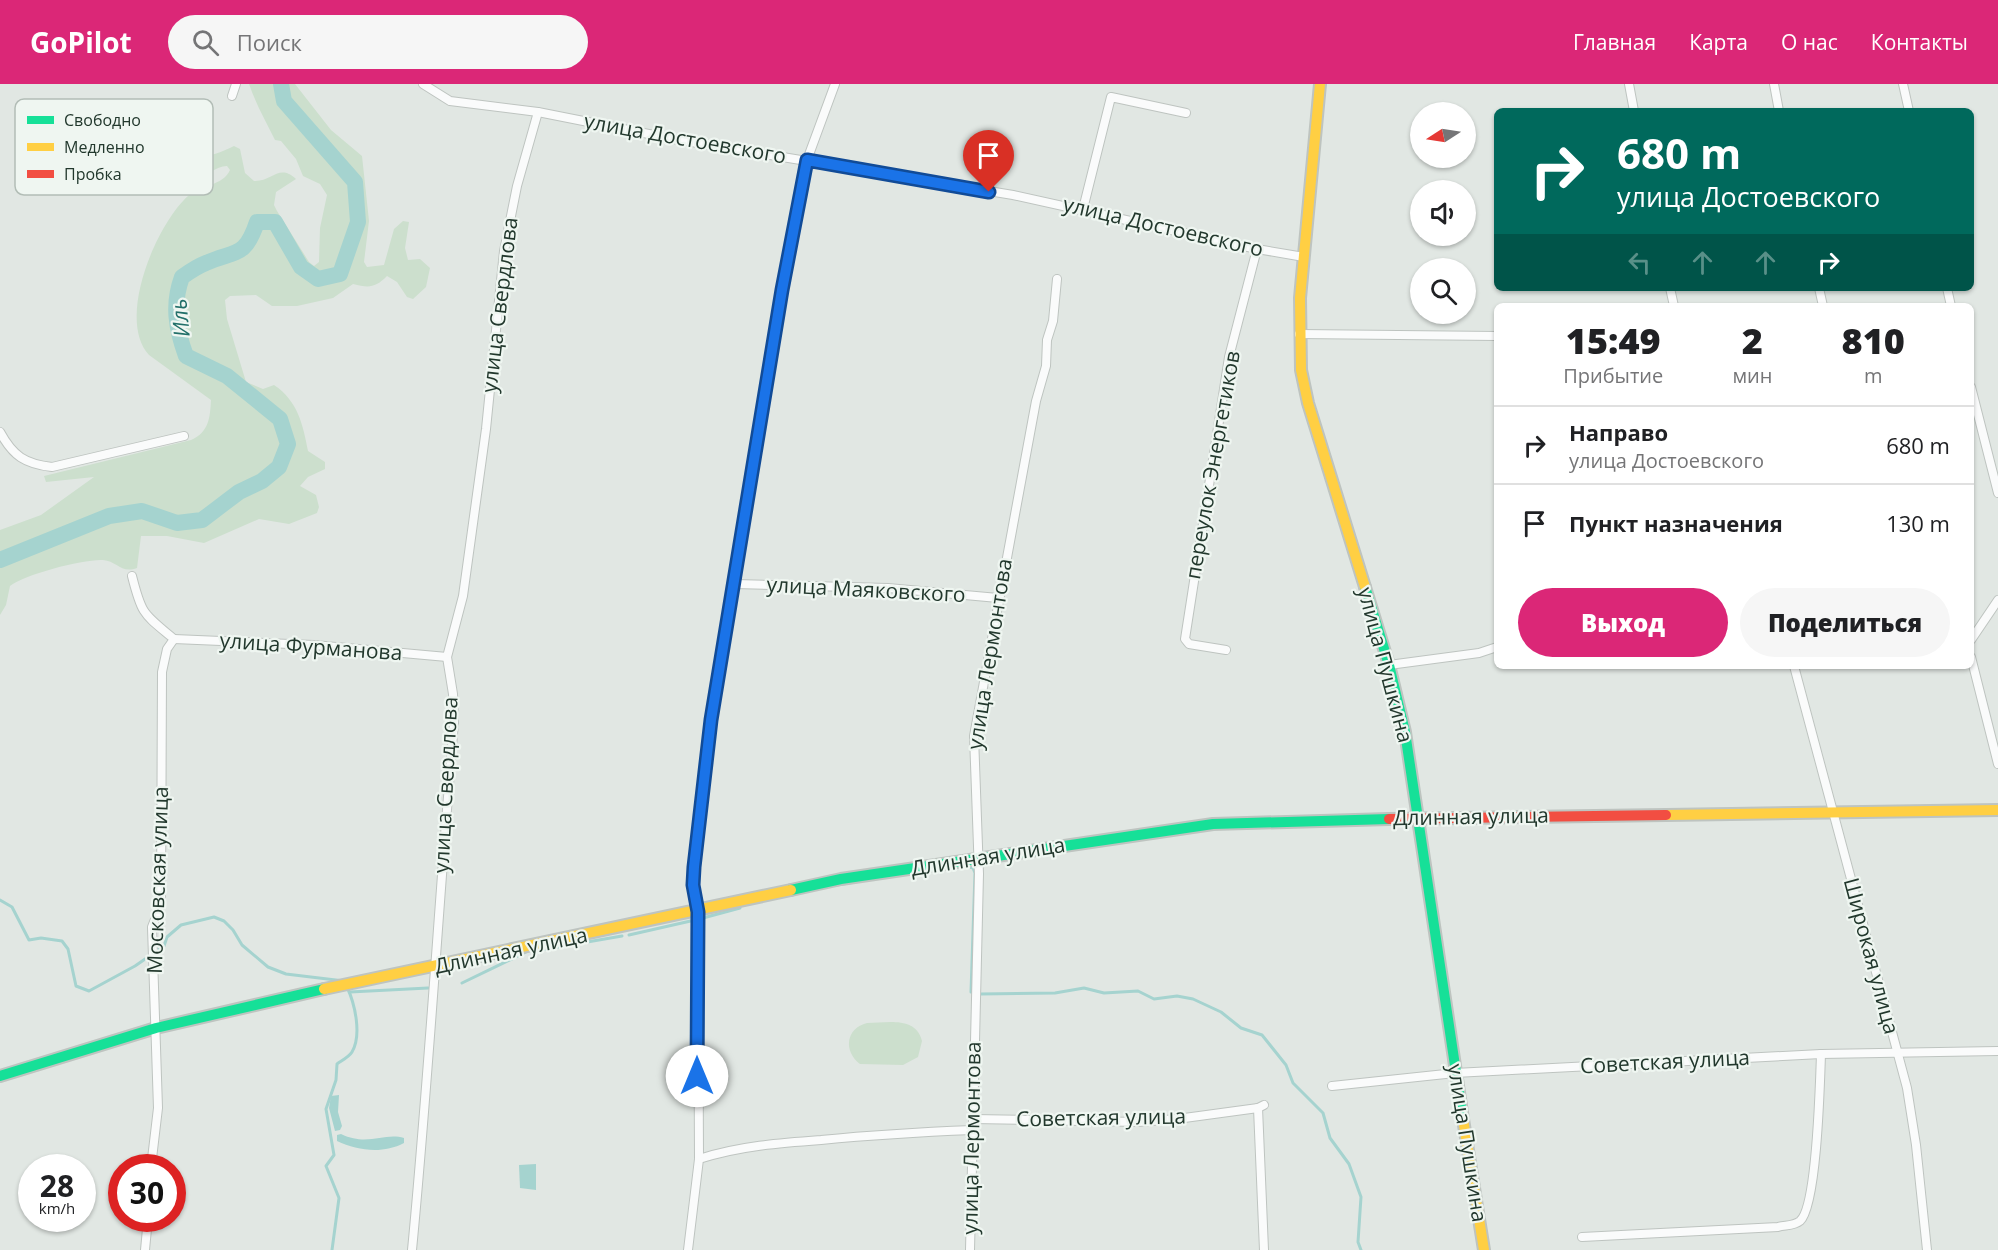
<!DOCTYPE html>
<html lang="ru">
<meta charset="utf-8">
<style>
:root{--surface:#fff;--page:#f6f6f6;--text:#202124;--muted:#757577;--line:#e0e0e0;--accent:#db2777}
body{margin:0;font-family:"Open Sans",sans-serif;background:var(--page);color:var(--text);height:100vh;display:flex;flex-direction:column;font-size:22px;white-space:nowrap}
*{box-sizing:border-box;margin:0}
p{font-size:20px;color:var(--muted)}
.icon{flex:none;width:33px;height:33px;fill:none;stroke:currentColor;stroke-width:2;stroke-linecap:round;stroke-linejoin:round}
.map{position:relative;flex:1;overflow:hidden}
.side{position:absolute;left:1494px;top:219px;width:480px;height:366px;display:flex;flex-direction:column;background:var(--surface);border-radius:9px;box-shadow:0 2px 4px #0004}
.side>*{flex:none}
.top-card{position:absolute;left:1494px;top:24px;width:480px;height:183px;border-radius:9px;box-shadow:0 2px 4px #0004;background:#00695c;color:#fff;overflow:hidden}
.needle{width:39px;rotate:258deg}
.tools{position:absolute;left:1410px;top:18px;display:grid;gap:12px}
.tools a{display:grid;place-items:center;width:66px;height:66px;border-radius:50%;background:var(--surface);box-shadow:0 2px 4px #0004;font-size:30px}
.speed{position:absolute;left:18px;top:1070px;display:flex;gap:12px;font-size:30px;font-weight:700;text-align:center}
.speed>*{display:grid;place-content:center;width:78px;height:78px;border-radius:50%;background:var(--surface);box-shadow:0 2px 4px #0004;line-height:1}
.speed small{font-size:15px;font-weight:400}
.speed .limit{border:9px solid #d22;background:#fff;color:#111}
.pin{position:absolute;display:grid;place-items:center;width:51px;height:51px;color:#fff;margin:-62px -26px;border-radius:50% 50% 50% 0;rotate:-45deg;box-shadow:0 0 6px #0007}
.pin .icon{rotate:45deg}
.me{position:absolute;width:66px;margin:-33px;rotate:0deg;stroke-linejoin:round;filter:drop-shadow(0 0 4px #0008)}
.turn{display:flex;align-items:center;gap:21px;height:126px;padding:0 24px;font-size:27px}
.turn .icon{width:78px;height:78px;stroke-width:2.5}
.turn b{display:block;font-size:42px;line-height:51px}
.lanes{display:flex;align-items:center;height:57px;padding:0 24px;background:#0003;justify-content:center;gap:30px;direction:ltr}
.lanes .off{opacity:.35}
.eta{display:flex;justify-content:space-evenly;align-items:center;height:102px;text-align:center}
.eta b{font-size:36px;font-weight:800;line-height:42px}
.button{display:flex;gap:12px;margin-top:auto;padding:12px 24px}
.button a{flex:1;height:69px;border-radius:36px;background:var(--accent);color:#fff;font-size:24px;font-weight:800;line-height:69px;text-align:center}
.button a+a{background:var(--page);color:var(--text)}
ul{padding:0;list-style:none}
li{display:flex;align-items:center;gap:18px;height:78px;padding:0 24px;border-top:2px solid var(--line)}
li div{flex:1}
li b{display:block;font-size:22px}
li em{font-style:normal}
header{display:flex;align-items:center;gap:36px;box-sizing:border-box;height:84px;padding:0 30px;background:var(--accent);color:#fff}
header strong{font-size:28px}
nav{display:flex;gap:33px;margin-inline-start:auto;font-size:21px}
.search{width:420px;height:54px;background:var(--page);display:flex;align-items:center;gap:15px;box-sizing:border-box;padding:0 21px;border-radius:33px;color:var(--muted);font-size:22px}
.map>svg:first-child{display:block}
.green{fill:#ccdfcd}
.water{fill:#a5d3cf}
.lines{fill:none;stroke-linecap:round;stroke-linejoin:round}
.stream{stroke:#a5d3cf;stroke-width:3}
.river{stroke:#a5d3cf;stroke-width:16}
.street-casing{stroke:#bec4c0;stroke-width:10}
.fast-casing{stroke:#bec4c0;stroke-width:14}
.slow-casing{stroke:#bec4c0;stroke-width:14}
.jam-casing{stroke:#bec4c0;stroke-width:14}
.street{stroke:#fafbfb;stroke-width:8}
.fast{stroke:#16e098;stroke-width:10}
.slow{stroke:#ffcf43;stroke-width:10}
.jam{stroke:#f24e42;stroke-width:10}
.route-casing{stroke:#114b97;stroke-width:15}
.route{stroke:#1a73e8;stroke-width:10}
.labels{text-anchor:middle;stroke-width:4.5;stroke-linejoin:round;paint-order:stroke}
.street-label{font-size:21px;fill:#22382d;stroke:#eff6f1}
.water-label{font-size:22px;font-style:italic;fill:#216f69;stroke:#eff6f1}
.key{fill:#eff6f1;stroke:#b2bdb6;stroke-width:1.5}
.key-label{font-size:16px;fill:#22382d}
</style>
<header>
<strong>GoPilot</strong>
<div class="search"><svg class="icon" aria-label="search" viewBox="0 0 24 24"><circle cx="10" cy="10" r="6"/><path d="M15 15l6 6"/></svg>Поиск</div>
<nav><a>Главная</a><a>Карта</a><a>О нас</a><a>Контакты</a></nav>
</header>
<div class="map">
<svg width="1998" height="1166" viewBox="0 0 1998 1166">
<rect width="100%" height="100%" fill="#e1e7e3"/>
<g class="green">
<path d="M 249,0 L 295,0 L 331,46 L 362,72 L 369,137 L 364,178 L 367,183 L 384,181 L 394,145 L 403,137 L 409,138 L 405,164 L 408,176 L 420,175 L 430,184 L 426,203 L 413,215 L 407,213 L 397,198 L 387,192 C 375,204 369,204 353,200 L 333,214 L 297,222 L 272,222 L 256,211 L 230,212 L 225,216 L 227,235 L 246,298 L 263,305 L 274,301 C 298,317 303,341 308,367 L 325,378 L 325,385 L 308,393 L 300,402 L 316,411 L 319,423 L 317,429 L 289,440 L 259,435 L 204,459 L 167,452 L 141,452 L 137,484 C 121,490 117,477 103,476 C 83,475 26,490 10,502 L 6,521 L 0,531 L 0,446 L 41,431 L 94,393 L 46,398 L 44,392 L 191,356 C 209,348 210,334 211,316 L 149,271 C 116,235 156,141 188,112 C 200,101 223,102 230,86 L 227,82 C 215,82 208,93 195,93 L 189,83 L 183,81 C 172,90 166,99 151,92 L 146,81 L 167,61 C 201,67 195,81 234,62 L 240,65 L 245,89 L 254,97 C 272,98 279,79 296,95 L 276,108 L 274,121 L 277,127 L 309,178 L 314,182 L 319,178 L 320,144 L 327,111 L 320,100 L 303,92 L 296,75 L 281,57 L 275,56 C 265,36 256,20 249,0 Z"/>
<path d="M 867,939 C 887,939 916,932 922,957 L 918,973 L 903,981 L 860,980 C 843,967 846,944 867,939 Z"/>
</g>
<g class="water">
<polygon points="339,1011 338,1028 342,1042 340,1046 335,1047 329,1024 331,1012"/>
<path d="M 341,1050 C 368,1063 384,1048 404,1054 L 404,1059 C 383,1070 358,1067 337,1057 L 337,1051 Z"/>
<polygon points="536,1080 536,1106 520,1104 519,1081"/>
</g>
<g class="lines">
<g class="stream">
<polyline points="962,781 973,784 975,789 971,908"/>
<polyline points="837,801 855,798"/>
<polyline points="0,816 12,823 29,856 41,854 62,857 68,865 76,902 89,907 135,882 164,862 167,853 181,841 214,833 224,837 233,846 242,861 268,883 286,890 344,897"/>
<polyline points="703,834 740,824"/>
<polyline points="629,851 695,836"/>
<polyline points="535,867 622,852"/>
<polyline points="462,899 526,868"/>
<polyline points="350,908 428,904"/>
<polyline points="980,910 1055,909 1084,904 1104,909 1138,907 1154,915 1177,912 1193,915 1221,928 1241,944 1262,951 1286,981 1293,999 1323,1029 1330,1054 1349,1080 1361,1113 1358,1158 1361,1166"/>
<path d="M 332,1166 L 339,1114 L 326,1082 L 334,1071 L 326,1025 L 336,996 L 337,980 C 341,977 349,973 352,968 C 362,951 355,920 347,903"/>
</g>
<path class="river" d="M 0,476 L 109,432 L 142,427 L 177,439 L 202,436 L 239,408 L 262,397 L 279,383 L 288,360 L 280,335 L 227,292 L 186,272 C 176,245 172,220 182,193 C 189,188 198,182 206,179 C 236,166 245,174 257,138 L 275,138 L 301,183 L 318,195 L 340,190 L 358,138 L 355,98 L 284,17 L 281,0"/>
<defs>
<g id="street">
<polyline points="423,0 450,17 538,28 679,56 1013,111 1257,165 1304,173"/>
<polyline points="1629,0 1634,27"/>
<polyline points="1774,0 1779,27"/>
<polyline points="1903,0 1909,27"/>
<polyline points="232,12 236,0"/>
<polyline points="1083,125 1111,13 1186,29"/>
<polyline points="1670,204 1674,222"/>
<polyline points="1819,204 1823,222"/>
<polyline points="1947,204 1951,222"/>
<polyline points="1299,250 1497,252"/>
<polyline points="1971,303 1998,409"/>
<path d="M 0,348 C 13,372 25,380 52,383 L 184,352"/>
<path d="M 132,492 C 142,532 144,530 174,555 L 167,565 L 162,588 L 161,820 L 152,843 L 158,1024 L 151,1083"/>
<polyline points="735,500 888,504 998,514"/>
<polyline points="174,555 314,561 447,573"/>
<polyline points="1971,556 1998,516"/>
<polyline points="1226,566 1189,560 1185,555 1229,273 1257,165"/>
<polyline points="1971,573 1998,680"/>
<polyline points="1389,581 1479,569 1497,563"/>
<polyline points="1794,582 1907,1004 1916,1061 1927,1166"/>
<polyline points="1332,1002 1455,989 1821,970 1998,967"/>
<polyline points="1258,1024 1264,1166"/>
<polyline points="973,1035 1138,1038 1177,1035 1258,1024 1264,1021"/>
<path d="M 699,1075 C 739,1062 780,1059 821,1056 C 872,1051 922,1048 973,1046"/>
<path d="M 1582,1153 L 1778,1143 C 1785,1141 1794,1142 1800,1137 C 1817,1122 1820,998 1821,970"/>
<polyline points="145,1166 148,1134"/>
<path d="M 412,1166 C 429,990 439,815 454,639 L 453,610 L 447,573 L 463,512 L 486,345 L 504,167 L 517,102 L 538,28"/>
<polyline points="688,1166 699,1075 698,828 693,801 694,783 711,636 782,206 807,76 835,0"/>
<polyline points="970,1166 979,790 974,652 1036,317 1046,282 1047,256 1053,237 1057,195"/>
</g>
<g id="fast">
<polyline points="1365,503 1389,581 1405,648 1463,1035"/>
<polyline points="791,806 841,795 1213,740 1389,735"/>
<polyline points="0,992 156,944 324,905"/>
</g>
<g id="slow">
<polyline points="1320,0 1300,214 1301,286 1308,319 1365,503"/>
<polyline points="1666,731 1998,726"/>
<polyline points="324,905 791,806"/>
<polyline points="1463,1035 1484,1166"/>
</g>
<polyline id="jam" points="1389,735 1666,731"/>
</defs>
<use href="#street" class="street-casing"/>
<use href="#fast" class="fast-casing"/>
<use href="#slow" class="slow-casing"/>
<use href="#jam" class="jam-casing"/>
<use href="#street" class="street"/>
<use href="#fast" class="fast"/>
<use href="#slow" class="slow"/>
<use href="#jam" class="jam"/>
</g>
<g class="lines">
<defs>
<polyline id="route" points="697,992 698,828 693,801 694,783 711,636 782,206 807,76 989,108"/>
</defs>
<use href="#route" class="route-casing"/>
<use href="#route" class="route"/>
</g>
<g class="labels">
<g class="street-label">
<text transform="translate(685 55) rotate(10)" y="7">улица Достоевского</text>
<text transform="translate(1163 143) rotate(13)" y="7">улица Достоевского</text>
<text transform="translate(500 221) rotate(-83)" y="7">улица Свердлова</text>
<text transform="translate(1213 381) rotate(-80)" y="7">переулок Энергетиков</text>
<text transform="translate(866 506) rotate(3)" y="7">улица Маяковского</text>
<text transform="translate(311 563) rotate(4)" y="7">улица Фурманова</text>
<text transform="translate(990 570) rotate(-81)" y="7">улица Лермонтова</text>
<text transform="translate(1385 581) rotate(75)" y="7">улица Пушкина</text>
<text transform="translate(446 701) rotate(-87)" y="7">улица Свердлова</text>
<text transform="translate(1471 733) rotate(-1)" y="7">Длинная улица</text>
<text transform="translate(988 773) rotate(-9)" y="7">Длинная улица</text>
<text transform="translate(158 796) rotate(-88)" y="7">Московская улица</text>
<text transform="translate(511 867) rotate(-12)" y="7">Длинная улица</text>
<text transform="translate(1871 872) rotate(75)" y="7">Широкая улица</text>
<text transform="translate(1665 978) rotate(-3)" y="7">Советская улица</text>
<text transform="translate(1101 1034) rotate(-1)" y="7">Советская улица</text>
<text transform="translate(972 1054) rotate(-89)" y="7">улица Лермонтова</text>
<text transform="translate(1467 1059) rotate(81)" y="7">улица Пушкина</text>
</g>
<g class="water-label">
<text transform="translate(180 234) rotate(-95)" y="8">Иль</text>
</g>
</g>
<rect x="15" y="15" width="198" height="96" rx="9" class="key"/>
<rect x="27" y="32" width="27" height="8" fill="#16e098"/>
<rect x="27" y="59" width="27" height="8" fill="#ffcf43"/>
<rect x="27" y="86" width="27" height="8" fill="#f24e42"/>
<g class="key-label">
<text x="64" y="42">Свободно</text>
<text x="64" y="69">Медленно</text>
<text x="64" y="96">Пробка</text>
</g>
</svg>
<div class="tools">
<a><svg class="needle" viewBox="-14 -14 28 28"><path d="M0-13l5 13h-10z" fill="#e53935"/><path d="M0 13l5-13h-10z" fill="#757577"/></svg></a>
<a><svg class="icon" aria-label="sound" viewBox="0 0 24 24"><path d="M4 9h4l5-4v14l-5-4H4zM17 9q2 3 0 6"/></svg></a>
<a><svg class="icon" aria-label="search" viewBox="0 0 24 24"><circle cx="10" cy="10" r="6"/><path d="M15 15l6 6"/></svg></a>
</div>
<div class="speed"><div>28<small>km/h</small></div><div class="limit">30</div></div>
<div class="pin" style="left:989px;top:108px;background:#d93025"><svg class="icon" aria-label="arrive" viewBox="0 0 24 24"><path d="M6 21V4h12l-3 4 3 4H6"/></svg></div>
<svg class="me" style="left:697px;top:992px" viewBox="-20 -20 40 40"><circle r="19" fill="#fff"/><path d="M0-13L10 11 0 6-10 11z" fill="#1a73e8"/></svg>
<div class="top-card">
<div class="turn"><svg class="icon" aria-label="right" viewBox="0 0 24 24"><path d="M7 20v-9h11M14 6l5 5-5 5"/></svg><div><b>680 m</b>улица Достоевского</div></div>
<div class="lanes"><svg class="icon off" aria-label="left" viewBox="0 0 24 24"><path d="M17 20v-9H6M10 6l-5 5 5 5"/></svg><svg class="icon off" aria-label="ahead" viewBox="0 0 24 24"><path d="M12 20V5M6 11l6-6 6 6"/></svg><svg class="icon off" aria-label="ahead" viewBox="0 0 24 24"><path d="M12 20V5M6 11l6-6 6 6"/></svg><svg class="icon" aria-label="right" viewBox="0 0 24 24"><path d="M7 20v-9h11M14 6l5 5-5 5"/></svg></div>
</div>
<section class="side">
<div class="eta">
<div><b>15:49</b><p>Прибытие</p></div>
<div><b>2</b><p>мин</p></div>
<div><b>810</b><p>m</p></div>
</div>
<ul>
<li><svg class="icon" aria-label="right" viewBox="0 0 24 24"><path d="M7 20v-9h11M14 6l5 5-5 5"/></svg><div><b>Направо</b><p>улица Достоевского</p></div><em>680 m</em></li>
<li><svg class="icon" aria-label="arrive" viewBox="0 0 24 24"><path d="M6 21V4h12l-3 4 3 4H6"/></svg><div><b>Пункт назначения</b></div><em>130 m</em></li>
</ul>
<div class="button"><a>Выход</a><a>Поделиться</a></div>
</section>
</div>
